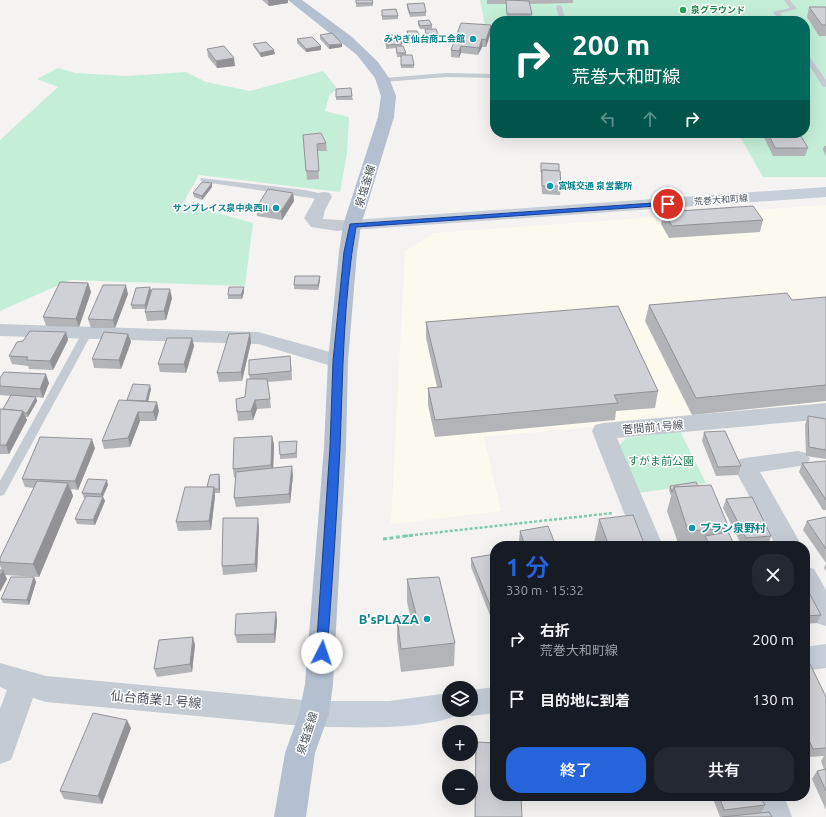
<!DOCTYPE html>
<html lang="ja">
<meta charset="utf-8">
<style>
:root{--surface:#171b24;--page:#242831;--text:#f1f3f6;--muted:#9ea1a6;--accent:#2664db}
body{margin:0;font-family:Ubuntu,"Noto Sans JP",sans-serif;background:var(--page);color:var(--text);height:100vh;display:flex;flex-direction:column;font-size:15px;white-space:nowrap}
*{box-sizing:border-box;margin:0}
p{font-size:13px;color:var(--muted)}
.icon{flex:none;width:22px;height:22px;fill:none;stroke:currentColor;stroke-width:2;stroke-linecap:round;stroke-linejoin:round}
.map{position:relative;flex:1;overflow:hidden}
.sheet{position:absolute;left:490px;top:541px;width:320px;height:260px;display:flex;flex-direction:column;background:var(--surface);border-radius:16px;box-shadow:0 4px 16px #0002}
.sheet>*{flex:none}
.guide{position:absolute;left:490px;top:16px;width:320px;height:122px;border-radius:16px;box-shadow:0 4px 16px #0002;background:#00695c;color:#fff;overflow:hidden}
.tools{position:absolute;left:442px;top:681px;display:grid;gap:8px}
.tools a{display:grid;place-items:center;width:36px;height:36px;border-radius:50%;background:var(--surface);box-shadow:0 4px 16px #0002;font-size:20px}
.pin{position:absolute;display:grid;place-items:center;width:34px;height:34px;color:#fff;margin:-17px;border:2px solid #fff;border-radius:50%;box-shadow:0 1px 4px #0007}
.me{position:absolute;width:44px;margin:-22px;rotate:4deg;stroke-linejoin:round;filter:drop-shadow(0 0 3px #0008)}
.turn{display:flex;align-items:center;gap:14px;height:84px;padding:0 16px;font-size:18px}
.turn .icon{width:52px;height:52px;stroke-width:2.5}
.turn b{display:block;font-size:28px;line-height:34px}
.lanes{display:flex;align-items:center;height:38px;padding:0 16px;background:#0003;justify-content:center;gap:20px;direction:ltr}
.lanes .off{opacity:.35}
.round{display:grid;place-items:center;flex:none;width:42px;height:42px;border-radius:16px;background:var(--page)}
.head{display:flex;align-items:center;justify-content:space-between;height:68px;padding:0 16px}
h1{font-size:24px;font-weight:600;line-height:30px;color:var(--accent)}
.button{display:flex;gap:8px;margin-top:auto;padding:8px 16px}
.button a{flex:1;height:46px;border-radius:16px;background:var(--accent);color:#fff;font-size:16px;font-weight:600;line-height:46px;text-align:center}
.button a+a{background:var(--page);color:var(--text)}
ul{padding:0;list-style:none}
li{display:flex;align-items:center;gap:12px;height:60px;padding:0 16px}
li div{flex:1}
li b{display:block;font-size:15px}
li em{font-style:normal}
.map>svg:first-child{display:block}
.commercial{fill:#fcf9ef}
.green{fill:#c5eed8}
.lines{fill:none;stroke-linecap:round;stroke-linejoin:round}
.path-far1{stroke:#7ecaac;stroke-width:2.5;stroke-dasharray:3 2;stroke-linecap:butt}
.path{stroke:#7ecaac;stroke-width:3;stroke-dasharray:4 2.5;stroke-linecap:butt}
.lane{fill:#c4cbd3;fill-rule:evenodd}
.street{fill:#c4cbd3;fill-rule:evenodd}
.secondary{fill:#c6ced9;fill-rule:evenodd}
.primary{fill:#b4bfcf;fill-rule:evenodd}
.wall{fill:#b3b4b8}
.shaded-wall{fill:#929296}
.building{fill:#d0d1d6;stroke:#929296}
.route{fill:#2664db;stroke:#19418e}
.leisure-dot{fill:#2e9e5b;stroke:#fff;stroke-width:1.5}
.culture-dot{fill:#0f9aa8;stroke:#fff;stroke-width:1.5}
.labels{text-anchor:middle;stroke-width:3;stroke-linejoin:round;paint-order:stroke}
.far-leisure-label{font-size:9px;font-weight:bold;fill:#27864d;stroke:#fff;text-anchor:start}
.far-culture-label{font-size:9px;font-weight:bold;fill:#0d838f;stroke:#fff;text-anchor:end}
.far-street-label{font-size:9px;fill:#4b535f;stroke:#fff}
.street-label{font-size:11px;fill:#4b535f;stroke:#fff}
.park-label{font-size:11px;fill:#1e7e57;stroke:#fff}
.culture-label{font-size:11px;font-weight:bold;fill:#0d838f;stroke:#fff;text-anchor:start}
.near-culture-label{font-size:13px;font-weight:bold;fill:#0d838f;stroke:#fff;text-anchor:end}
.near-street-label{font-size:13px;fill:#4b535f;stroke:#fff}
</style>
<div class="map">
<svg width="826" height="817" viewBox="0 0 826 817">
<rect width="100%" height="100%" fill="#f4f3f2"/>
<polygon class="commercial" points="826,205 826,405 484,437 501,511 391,524 405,251 434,233"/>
<g class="green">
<polygon points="480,0 826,0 826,177 763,177 738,133 805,133 805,21 495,21 495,27 485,26"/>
<polygon points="58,68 76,73 126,76 186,72 206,82 250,91 323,71 337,88 329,96 325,111 349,117 347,153 340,192 199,175 183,203 253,223 245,286 70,280 0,311 0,140 58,87 37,79"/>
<polygon points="680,431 706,483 639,493 618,447 626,438"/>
</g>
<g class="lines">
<polyline class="path-far1" points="405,536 613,513"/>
<polyline class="path" points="383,539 414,535"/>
<g class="lane">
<polygon points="784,0 790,0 797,9 780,13 786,21 780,21 773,12 790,8"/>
<polygon points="559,5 562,7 566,21 560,21 556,7"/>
<polygon points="805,52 807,53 826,80 826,87 823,87 805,59"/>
<polygon points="446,73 495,74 495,78 446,77 384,82 380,80 384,78"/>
<polygon points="201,178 305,190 327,195 328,197 324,200 204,182 200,180"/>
<polygon points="87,330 92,333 4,495 0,496 0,481 82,333"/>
</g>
<g class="street">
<polygon points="324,192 330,193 332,197 325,210 323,219 358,221 361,225 358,229 337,231 311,227 304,218 318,193"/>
<polygon points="0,324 258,332 345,356 348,361 345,366 338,368 258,344 0,336"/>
<polygon points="826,403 826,419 617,438 663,546 637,546 592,431 595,425 603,423"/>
<polygon points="798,451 806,453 810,459 806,465 760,472 802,546 776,546 733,466 737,460 745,458"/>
<polygon points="805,566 814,569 826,590 826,626 816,623 805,601"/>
<polygon points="0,663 46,676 314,701 324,705 329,714 324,723 314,727 46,702 33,698 11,760 0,764 0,709 7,690 0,687"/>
<polygon points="752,796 784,796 792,817 760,817"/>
</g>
<g class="secondary">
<polygon points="826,187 826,197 352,230 346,229 343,225 346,221 352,220"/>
<polygon points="826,644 826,668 805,671 805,647"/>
<path d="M 495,687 L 495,713 L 471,716 L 461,712 L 459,715 C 418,731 358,727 314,727 L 304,723 L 299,714 L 304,705 L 314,701 L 389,701 L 449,693 L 449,710 L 471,710 L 471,690 Z"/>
</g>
<polygon class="primary" points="288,0 302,0 352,37 378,62 389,78 396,96 394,117 361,225 357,252 348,361 346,447 333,684 329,714 315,753 306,817 274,817 285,753 299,714 305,684 324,447 328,361 339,252 343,225 378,117 381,96 375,78 357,55"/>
</g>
<g class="wall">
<polygon points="262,0 288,0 288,3 269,6"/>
<polygon points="356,0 373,3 373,6 356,7"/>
<polygon points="487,0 573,0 573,3 529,4 532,14 531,21 507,21 506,4 487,4"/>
<polygon points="407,4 426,12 426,16 410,17 407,8"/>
<polygon points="809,7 826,7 826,36 819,36 807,17"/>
<polygon points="382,10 398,16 398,19 382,20"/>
<polygon points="418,21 432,25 432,29 427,29 438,34 438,37 426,38 425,29 420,29 418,25"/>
<polygon points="407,31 419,35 419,38 408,39"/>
<polygon points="491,32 486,47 482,47 478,55 461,53 459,58 451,57 451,50"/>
<polygon points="320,35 342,47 329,49 320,39"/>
<polygon points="386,35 402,44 402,46 406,53 406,55 414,65 414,68 401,68 401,57 397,57 396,48 386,49"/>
<polygon points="297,39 321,50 306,52 297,43"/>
<polygon points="253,44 275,54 261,57 254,47"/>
<polygon points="207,49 235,66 217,68 208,57"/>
<polygon points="336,89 352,96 353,100 336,100"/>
<polygon points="762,133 799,133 808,148 805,156 773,156"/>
<polygon points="303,135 326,143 327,151 317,151 319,179 307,180"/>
<polygon points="824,146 826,146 826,156 823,150"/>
<polygon points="541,163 559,171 561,186 560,195 542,194 541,176"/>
<polygon points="212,187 202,200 194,197 193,193"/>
<polygon points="293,193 294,201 282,220 257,216 256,208"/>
<polygon points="664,212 763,220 760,232 669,238 661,224"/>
<polygon points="320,276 320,280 318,290 294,289 294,285"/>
<polygon points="88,283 91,292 79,327 46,326 43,317"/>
<polygon points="150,287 151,291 147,308 172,298 166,320 147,321 145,312 146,309 132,309 131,305"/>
<polygon points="244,287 244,292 242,299 228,299 228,295"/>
<polygon points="128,294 115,328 91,328 88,319"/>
<polygon points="826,297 826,401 692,415 645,321 649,305 792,300"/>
<polygon points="426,322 658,391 655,408 616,411 615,420 435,437 428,405 428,388 437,387 426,338"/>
<polygon points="66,332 68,340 53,370 29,369 28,366 12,364 9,356 23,341"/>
<polygon points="128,334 131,342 121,369 94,368 92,359"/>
<polygon points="192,338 194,346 186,373 160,372 158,364"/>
<polygon points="251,342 242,381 219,382 217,373"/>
<polygon points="290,356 292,380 268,382 271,408 257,409 253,420 238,421 237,412 245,397 250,379 249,375"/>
<polygon points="0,378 49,383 43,398 36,397 37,401 28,417 25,417 27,420 9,454 0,454 0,409 3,409 11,396 0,395"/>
<polygon points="151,389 148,401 159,411 156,421 140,421 130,447 104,449 102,441 127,400"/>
<polygon points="808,416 826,419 826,459 806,456 805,425"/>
<polygon points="704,432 741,466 738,475 716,476 702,441"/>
<polygon points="272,436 274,445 273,468 293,475 290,503 236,507 234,498 236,477 234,478 233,469"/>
<polygon points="297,441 297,458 280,459 280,455"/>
<polygon points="95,448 78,490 71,489 73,496 39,577 5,575 7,579 0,566 0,558 34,488 25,487 22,479"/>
<polygon points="826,461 826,510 823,510 799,472 802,463"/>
<polygon points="220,479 220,493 215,493 215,496 211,530 178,531 176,522 207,487"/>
<polygon points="108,485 103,497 105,501 95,525 77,524 75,519 86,498 84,498 82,493"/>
<polygon points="670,486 698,486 729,528 727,533 735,546 679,546 667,511 671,496 669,490"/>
<polygon points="726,499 771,536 768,545 755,546 742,546 723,508"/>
<polygon points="826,517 826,563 803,530 807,521"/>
<polygon points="599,519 645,546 595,546 594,543"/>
<polygon points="259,527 257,572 223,575 222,566"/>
<polygon points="520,531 556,546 521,546 519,540"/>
<polygon points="495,554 495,617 491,618 471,567 471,558"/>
<polygon points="826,564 826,571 824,568"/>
<polygon points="34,577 36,582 29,605 3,603 1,599"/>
<polygon points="407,579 455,643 454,666 401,672 397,640 397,617 410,615 407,602"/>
<polygon points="805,585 821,615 817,623 805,624"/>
<polygon points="276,612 277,621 275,643 237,643 235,635"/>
<polygon points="195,645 192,672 157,677 154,669"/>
<polygon points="805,665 826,697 826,810 812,779 817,771 824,769 821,761 824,756 809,757 805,750"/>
<polygon points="131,728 102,804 64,799 60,791"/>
<polygon points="476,742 522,817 475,817 475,750"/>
<polygon points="634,796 651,796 634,798"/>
<polygon points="712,796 760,796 765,805 761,813 720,817"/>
</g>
<g class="shaded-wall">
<polygon points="268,0 288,0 288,3 269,6"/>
<polygon points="491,25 491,32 486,47 486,40"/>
<polygon points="482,39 482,47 478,55 479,48"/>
<polygon points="342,44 342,47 329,49 329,45"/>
<polygon points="321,46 321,50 306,52 306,49"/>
<polygon points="461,46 461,53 459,58 459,51"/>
<polygon points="274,50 275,54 261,57 260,53"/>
<polygon points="234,58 235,66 217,68 216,61"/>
<polygon points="212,183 212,187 202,200 202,196"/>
<polygon points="293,193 294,201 282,220 281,211"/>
<polygon points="320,276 320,280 318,290 318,285"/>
<polygon points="88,283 91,292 79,327 76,319"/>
<polygon points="126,285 128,294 115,328 113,320"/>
<polygon points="150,287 151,291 146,309 145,305"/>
<polygon points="244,287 244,292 242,299 241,295"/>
<polygon points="170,289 172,298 166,320 164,311"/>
<polygon points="66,332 68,340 53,370 50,361"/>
<polygon points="250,333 251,342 242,381 241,372"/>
<polygon points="128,334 131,342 121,369 119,360"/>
<polygon points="192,338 194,346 186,373 184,364"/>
<polygon points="290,356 291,365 292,380 291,371"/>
<polygon points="46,374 49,383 43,398 40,389"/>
<polygon points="150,385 151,389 147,406 146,402"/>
<polygon points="36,397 37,401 28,417 27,413"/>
<polygon points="255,400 257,409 253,420 251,411"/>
<polygon points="157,402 159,411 156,421 153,412"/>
<polygon points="23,411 27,420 9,454 6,445"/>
<polygon points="138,412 140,421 130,447 128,438"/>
<polygon points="272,436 274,445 273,474 271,465"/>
<polygon points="92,439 95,448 78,490 75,481"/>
<polygon points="292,466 293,475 290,503 289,494"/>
<polygon points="219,474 220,479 220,493 219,489"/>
<polygon points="107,480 108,485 102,498 101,494"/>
<polygon points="68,483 73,496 39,577 33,564"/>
<polygon points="214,487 215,496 211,530 209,521"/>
<polygon points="103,497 105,501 95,525 93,520"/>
<polygon points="258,518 259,527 257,572 255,564"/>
<polygon points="3,570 7,579 0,592 0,576"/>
<polygon points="34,577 36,582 29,605 27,600"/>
<polygon points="495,609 495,617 491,618 492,610"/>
<polygon points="276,612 277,621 275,643 274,634"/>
<polygon points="193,637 195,645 192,672 190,664"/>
<polygon points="127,720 131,728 102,804 98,796"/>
</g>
<g class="building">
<polygon points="356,0 372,0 373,3 356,3"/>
<polygon points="506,0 529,1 532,14 507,14"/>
<polygon points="424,3 426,12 410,13 407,4"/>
<polygon points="809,7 826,7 826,25 822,25"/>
<polygon points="396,9 398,16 382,16 382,10"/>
<polygon points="429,20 432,25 420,26 418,21"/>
<polygon points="461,23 491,25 486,40 482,39 479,48 461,46 459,51 451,50"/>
<polygon points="425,29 436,29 438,34 426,34"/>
<polygon points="407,31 417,31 419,35 408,35"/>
<polygon points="332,33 342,44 329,45 320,35"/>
<polygon points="386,35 400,35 402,44 386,45"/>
<polygon points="312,37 321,46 306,49 297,39"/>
<polygon points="266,42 274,50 260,53 253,44"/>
<polygon points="224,46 234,58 216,61 207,49"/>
<polygon points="396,46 403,46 406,53 397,53"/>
<polygon points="401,55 412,55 414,65 401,65"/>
<polygon points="351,88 352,96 336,97 336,89"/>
<polygon points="321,133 326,143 317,144 319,171 306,171 303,135"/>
<polygon points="768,133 799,133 808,148 775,148"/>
<polygon points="541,163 559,164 559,171 542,170 542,172 541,172"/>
<polygon points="542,170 560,171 561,186 542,186"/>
<polygon points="202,182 212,183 202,196 193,193"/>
<polygon points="268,189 293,193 281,211 256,208"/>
<polygon points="753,206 763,220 672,226 664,212"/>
<polygon points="295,276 320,276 318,285 294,285"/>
<polygon points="60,282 88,283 76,319 43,317"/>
<polygon points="103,285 126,285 113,320 88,319"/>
<polygon points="150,287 145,305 131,305 136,288"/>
<polygon points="229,287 244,287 241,295 228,295"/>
<polygon points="152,289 170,289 164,311 145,312"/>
<polygon points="787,293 792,300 826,297 826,385 696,398 649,305"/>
<polygon points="618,306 658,391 614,395 618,403 435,420 428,388 442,387 426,322"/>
<polygon points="30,331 66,332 50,361 26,360 28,357 9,356 17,342 23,341"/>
<polygon points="104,332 128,334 119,360 92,359"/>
<polygon points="250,333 241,372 217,373 229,334"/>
<polygon points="167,338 192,338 184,364 158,364"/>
<polygon points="290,356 291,371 249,375 249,360"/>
<polygon points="4,372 46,374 40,389 0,386 0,378"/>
<polygon points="247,379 267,379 270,399 255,400 251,411 237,412 236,399 245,397"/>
<polygon points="133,384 150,385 146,401 127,400"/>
<polygon points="11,395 36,397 27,413 24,413 23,411 3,409"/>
<polygon points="119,400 157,402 153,412 138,412 128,438 102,441"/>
<polygon points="0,409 23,411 6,445 0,445"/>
<polygon points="808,416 826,419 826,450 809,447"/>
<polygon points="725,431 741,466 718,467 704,432"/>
<polygon points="272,436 271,465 233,469 234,438"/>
<polygon points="40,437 92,439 75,481 22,479"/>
<polygon points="297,441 296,453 280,455 279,442"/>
<polygon points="826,461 826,500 802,463"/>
<polygon points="292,466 289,494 234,498 236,472"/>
<polygon points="219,474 219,489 214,489 214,487 207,487 210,475"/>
<polygon points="88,479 107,480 101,494 82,493"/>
<polygon points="37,481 68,483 33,564 0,562 0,558"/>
<polygon points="696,482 698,486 674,487 672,492 670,486"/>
<polygon points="711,485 729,528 688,531 674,487"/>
<polygon points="185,487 214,487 209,521 176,522"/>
<polygon points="86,496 103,497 93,520 75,519"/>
<polygon points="752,497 771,536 746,538 726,499"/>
<polygon points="633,515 645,546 609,546 599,519"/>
<polygon points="826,517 826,549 807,521"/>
<polygon points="223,518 258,518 255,564 222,566"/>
<polygon points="548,526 556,546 525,546 520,531"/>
<polygon points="728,532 735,546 710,546 705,536"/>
<polygon points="783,544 784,546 765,546"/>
<polygon points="495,554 495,609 492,610 471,558"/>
<polygon points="0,570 3,570 0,576"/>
<polygon points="11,577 34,577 27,600 1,599"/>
<polygon points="439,577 455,643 401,649 397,617 416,614 407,579"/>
<polygon points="805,585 821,615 805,616"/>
<polygon points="276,612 274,634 235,635 236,614"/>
<polygon points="193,637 190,664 154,669 159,640"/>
<polygon points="810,664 826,697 826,748 813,749 805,732 805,665"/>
<polygon points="93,713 127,720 98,796 60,791"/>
<polygon points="476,742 495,743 495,796 521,796 522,817 475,817"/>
<polygon points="805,762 807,770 805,770"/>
<polygon points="826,769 826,791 817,771"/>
<polygon points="719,796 760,796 765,805 724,810"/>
<polygon points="769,812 772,817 722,817"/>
</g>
<path class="route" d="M 668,202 L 672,204 L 671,205 L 356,227 C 343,300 343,374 340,447 C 337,516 332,585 327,653 L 326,657 L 322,658 L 318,657 L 316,653 L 330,447 L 333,361 L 344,252 L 350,224 Z"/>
<circle class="leisure-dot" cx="683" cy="10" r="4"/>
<g class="culture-dot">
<circle cx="473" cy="39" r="4"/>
<circle cx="550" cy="186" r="4"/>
<circle cx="276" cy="208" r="4"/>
<circle cx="692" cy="528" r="4"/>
<circle cx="427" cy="619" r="4"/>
</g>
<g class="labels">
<g class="far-leisure-label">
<text x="691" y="13">泉グラウンド</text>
</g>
<g class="far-culture-label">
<text x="465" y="42">みやぎ仙台商工会館</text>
<text x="558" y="189" text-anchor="start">宮城交通 泉営業所</text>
<text x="268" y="211">サンプレイス泉中央西II</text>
</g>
<g class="far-street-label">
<text transform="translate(721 200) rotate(-4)" y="3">荒巻大和町線</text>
</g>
<g class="street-label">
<text transform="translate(365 186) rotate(-73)" y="4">泉塩釜線</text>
<text transform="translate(653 427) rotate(-5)" y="4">菅間前1号線</text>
<text transform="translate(307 733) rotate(-72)" y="4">泉塩釜線</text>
</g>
<g class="park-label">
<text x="661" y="465">すがま前公園</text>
</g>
<g class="culture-label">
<text x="700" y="532">ブラン泉野村</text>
</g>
<g class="near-culture-label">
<text x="419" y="624">B'sPLAZA</text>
</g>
<g class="near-street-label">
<text transform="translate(156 699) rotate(5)" y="5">仙台商業１号線</text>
</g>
</g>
</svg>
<div class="tools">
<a><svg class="icon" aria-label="layers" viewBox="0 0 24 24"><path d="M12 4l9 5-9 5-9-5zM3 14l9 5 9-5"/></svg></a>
<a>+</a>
<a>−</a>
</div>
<div class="pin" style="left:668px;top:204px;background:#d93025"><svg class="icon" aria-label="arrive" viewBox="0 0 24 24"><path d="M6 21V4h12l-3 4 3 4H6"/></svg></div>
<svg class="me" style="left:322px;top:653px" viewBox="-20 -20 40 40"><circle r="19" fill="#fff"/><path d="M0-13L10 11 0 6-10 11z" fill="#2664db"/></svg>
<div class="guide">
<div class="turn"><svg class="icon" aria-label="right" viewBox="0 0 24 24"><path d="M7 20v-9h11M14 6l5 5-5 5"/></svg><div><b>200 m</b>荒巻大和町線</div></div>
<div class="lanes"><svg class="icon off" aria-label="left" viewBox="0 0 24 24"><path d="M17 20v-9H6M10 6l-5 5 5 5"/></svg><svg class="icon off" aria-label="ahead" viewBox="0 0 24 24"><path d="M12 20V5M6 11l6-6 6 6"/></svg><svg class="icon" aria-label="right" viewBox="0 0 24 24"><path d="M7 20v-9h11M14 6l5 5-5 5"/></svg></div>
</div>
<section class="sheet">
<div class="head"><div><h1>1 分</h1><p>330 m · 15:32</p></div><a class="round"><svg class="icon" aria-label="close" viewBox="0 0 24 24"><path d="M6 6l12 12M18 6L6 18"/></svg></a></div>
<ul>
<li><svg class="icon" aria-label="right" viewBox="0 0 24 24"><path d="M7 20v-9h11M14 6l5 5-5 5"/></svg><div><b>右折</b><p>荒巻大和町線</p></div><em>200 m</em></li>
<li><svg class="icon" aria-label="arrive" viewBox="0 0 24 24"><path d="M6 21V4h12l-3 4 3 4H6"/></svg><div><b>目的地に到着</b></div><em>130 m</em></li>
</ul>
<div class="button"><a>終了</a><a>共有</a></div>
</section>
</div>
